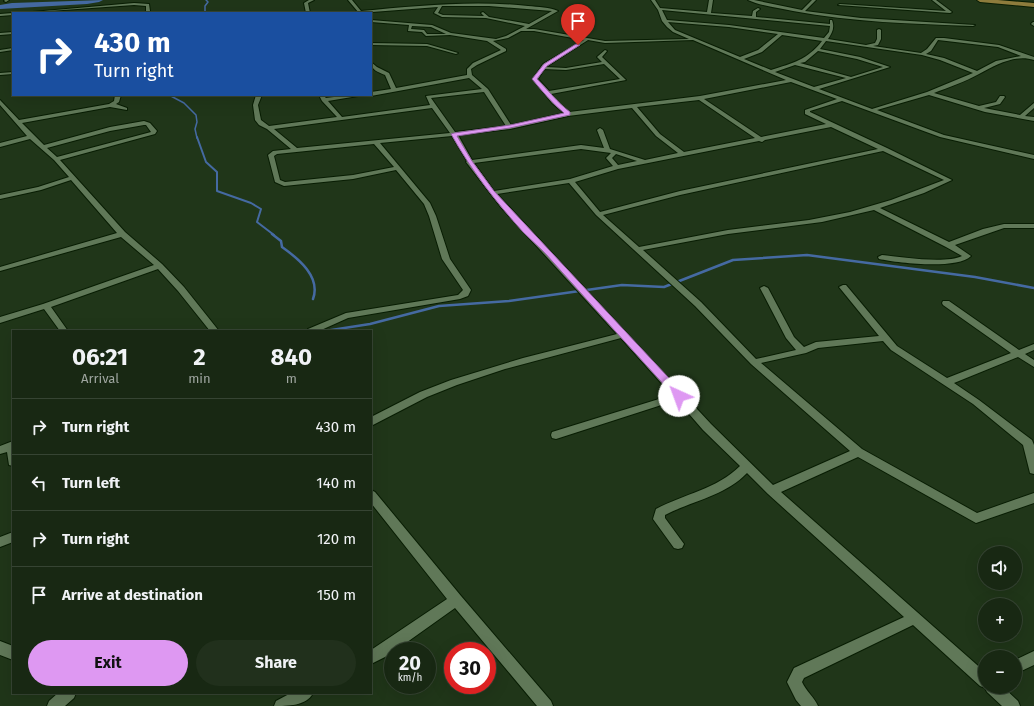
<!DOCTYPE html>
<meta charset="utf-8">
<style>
:root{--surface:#182813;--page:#21301c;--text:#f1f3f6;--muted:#9fa6a0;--line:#364433;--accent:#de98f2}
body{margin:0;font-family:"Fira Sans",sans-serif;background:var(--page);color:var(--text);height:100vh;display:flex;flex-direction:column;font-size:15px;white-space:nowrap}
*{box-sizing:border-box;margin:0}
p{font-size:13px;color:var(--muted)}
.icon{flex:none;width:22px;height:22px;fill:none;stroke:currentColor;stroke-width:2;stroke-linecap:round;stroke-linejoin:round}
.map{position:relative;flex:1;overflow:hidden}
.drawer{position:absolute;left:12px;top:330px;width:360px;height:364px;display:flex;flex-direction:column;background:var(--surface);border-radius:0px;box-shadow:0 4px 16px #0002,0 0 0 1px var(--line)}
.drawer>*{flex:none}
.guide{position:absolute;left:12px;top:12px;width:360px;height:84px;border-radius:0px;box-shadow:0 4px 16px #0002,0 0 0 1px var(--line);background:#1a4fa0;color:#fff;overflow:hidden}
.controls{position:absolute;left:978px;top:546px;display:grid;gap:8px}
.controls a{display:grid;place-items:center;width:44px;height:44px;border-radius:50%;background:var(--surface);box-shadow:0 4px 16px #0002,0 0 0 1px var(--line);font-size:20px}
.speed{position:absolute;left:384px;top:642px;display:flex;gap:8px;font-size:20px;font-weight:700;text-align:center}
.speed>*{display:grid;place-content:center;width:52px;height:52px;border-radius:50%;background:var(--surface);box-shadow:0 4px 16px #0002,0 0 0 1px var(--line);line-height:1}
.speed small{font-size:10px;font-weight:400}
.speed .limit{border:6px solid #d22;background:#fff;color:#111}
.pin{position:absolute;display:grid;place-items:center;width:34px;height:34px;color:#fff;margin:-41px -17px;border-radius:50% 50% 50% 0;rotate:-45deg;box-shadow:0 0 4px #0007}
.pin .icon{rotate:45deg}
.me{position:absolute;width:44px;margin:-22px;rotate:317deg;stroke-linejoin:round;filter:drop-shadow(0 0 3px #0008)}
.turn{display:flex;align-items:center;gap:14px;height:84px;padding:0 16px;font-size:18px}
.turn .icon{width:52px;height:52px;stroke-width:2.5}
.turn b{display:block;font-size:28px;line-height:34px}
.eta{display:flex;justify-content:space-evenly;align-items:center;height:68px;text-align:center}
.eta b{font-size:24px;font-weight:700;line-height:28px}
.action{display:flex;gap:8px;margin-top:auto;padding:8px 16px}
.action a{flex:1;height:46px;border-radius:24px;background:var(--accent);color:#111;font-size:16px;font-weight:700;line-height:46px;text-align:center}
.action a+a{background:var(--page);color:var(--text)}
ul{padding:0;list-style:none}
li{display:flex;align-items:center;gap:12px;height:56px;padding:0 16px;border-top:1px solid var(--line)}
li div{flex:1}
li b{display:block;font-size:15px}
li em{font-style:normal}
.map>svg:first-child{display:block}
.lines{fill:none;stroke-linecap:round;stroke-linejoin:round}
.stream-far2{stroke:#456aa2;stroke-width:1.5}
.stream-far1{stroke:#456aa2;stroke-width:2}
.stream{stroke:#456aa2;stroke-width:2.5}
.river{fill:#456aa2;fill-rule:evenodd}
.minor-casing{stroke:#081d03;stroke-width:2}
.primary-casing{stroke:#081d03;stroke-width:2}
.minor{fill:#607858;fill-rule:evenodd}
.primary{fill:#8d7c3c;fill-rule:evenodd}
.route{fill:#de98f2;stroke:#90639d}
</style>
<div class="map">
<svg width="1034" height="706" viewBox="0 0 1034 706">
<rect width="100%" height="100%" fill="#203619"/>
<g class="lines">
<g class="stream-far2">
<polyline points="205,13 205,6 208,2 206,0"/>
<polyline points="169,95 184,103 196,115 197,122 195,129 197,138"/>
</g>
<polyline class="stream-far1" points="197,137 206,162 217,172 217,191 251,203 261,209 257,222 274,235"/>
<g class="stream">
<path d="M 272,234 L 281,241 L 282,247 C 299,259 321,277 313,299"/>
<polyline points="325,331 370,324 439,306 509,301 622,285 664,287 733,260 807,255 975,277 1034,288"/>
</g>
<polygon class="river" points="103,0 99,2 87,4 0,9 0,5 12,3"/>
<defs>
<g id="minor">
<polygon points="5,0 9,0 6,2 4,1"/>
<polygon points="309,0 314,0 308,3 310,13 306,13 304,3"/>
<path d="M 348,0 L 352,0 L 361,11 C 417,6 472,0 528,6 C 538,7 550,7 558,11 L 526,29 L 534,29 L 605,41 L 689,39 L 673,32 L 667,27 L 662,21 L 658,10 L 651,0 L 655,0 L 660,8 L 707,12 L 709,0 L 713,0 L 711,13 L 752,16 L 753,11 L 758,8 L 760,9 L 756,12 L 756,17 L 830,24 L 830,20 L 832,20 C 835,28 832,33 828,39 L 866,45 L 875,43 L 877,39 L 877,30 L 879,29 L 881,30 L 881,39 L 878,45 L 873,46 L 921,53 L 927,49 L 936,38 L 944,38 L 999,45 L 1034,57 L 1034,60 C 1015,54 996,65 979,74 C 965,82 949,87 934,93 L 979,106 L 996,102 L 1000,96 L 1004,96 L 1005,97 L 1000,104 L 984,108 L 1020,115 L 1034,103 L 1034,108 L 1025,116 L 1034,117 L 1034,121 L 985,112 L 929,95 L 877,110 L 944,135 L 1034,155 L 1034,159 L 940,137 L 842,101 L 810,111 L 810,112 L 887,148 L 952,180 L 924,193 L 880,208 L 949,242 L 983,229 L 1004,224 L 1034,224 L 1034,228 L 1004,228 L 955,245 L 971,256 C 957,270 898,263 879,259 L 878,257 L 882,255 C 900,257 946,264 962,256 L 946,247 L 874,210 L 822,222 L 728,234 L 643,250 L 701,302 L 756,359 L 796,350 L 786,338 L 760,288 L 764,286 L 768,288 L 794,337 L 804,347 L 816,342 L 879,336 L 839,287 L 843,285 L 846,285 L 897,346 L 947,378 L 1011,353 L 943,305 L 942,303 L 943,301 L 949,301 L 1019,350 L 1034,344 L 1034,350 L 1025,354 L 1034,360 L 1034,367 L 1018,357 L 954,383 L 979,400 L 1032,440 L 1034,445 L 1034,474 L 1030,473 L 1023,445 L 973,404 L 891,350 L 883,341 L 818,348 L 806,353 L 761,363 L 862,449 L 977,513 L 1034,493 L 1034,503 L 976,523 L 858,457 L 781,492 L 985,672 L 985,687 L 1003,687 L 1018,701 L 1020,706 L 1002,706 L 987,692 L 985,688 L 980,686 L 913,625 L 804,678 L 802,682 C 806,691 814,697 818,706 L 801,706 L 796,700 L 787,682 L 794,668 L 904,617 L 768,494 L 747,473 C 725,496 692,501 665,515 L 665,518 L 684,544 L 682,548 L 678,549 L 674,548 L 653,519 L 656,509 C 684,494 717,489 740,466 L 703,430 L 677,400 L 556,439 L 552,438 L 551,435 L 552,432 L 672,395 L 621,338 L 505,369 L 457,385 L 427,397 L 371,426 L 371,417 L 420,392 L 451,380 L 523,358 L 617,334 L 500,206 L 466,162 L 467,161 L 452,136 L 380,143 L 430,203 L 436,216 L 450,259 L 471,290 L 468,296 L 460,299 L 348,318 L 319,331 L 307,331 L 308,329 L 346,313 L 458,295 L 463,290 L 442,259 L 429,216 L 424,204 L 396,170 L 353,179 L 284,186 L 275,182 L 268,155 L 273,151 L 291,149 L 267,129 L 259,125 L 255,120 L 253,105 L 256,95 L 262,95 L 258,105 L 261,120 L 269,126 L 337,117 L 322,101 L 319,95 L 323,95 L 326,98 L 350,95 L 364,95 L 328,101 L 342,117 L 430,105 L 426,96 L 482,89 L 469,78 L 371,96 L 369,95 L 371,95 L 371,92 L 391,89 L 385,75 C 378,72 371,70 371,62 L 377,67 L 389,73 L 396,88 L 467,75 L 467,69 L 473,63 L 501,50 L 487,41 L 450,35 L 426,36 L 422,32 L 408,31 L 409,25 L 371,22 L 371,20 L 432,25 L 451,33 L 496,39 L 506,36 L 525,26 L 486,18 L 442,17 L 434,13 L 438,7 L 359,13 ZM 442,6 L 489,6 L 552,11 L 529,24 L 489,17 L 483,12 L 481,13 L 484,16 L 443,15 L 438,13 ZM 662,10 L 830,26 L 829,32 L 824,38 L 729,25 L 667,20 ZM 668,22 L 729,27 L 778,34 L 758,50 L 740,57 L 675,30 ZM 412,26 L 431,27 L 446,34 L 427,34 L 424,30 L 411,29 ZM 521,31 L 534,31 L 584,40 L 543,64 L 533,79 L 552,103 L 564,113 L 511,125 L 488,89 L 472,75 L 471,69 L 477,65 L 506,51 L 506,49 L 493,41 L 508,38 ZM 782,35 L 822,41 C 807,60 793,63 771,70 L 744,59 L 762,52 ZM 588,40 L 605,43 L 693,40 L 786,80 L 700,96 L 569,112 L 556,101 L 551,94 L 626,80 L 602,57 L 607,51 L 605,50 L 597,57 L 602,62 L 566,68 L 546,67 ZM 938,40 L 998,47 L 1021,56 L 996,61 L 977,71 L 944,58 L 926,54 L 931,51 ZM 826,41 L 922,55 L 940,60 L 973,73 L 927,92 L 872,109 L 819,89 L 890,67 L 860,57 L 820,49 ZM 818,51 L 857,59 L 883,67 L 851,77 L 800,63 L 805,62 ZM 604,64 L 620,79 L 549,91 L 538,79 L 544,69 L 566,70 ZM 795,65 L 846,78 L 814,87 L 775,72 ZM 791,82 L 837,99 L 805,110 L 805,114 L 826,124 L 761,137 L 704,99 ZM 484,92 L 506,126 L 455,132 L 431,98 ZM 699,100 L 755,138 L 684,152 L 660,134 L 637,107 ZM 432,108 L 450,133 L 297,148 L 274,129 ZM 632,108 L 656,136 L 678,153 L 645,160 L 610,149 L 603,130 L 600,128 L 597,130 L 604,148 L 581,145 L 472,160 L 458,135 L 510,129 L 568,116 ZM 831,127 L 878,149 L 680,191 L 600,212 L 575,182 L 618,169 L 759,141 L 762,142 L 765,140 ZM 374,144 L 394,167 L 353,175 L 285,182 L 280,180 L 274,156 L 277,154 ZM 581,149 L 611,153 L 606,158 L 613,166 L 570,179 L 494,191 L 474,163 ZM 883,151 L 944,180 L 891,200 L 850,212 L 809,220 L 728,230 L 639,247 L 603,215 L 680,195 ZM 616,154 L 637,161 L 618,165 L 612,158 ZM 569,183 L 596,215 L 695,306 L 751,364 L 850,451 L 773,485 L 711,424 L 497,194 Z"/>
<path d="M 748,0 L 754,0 L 802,10 L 812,0 L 816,0 L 805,11 L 861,18 L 975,25 L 973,26 C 913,24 852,22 793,11 C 779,8 761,6 748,0 Z"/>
<polygon points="932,0 936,0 952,12 950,13 838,5 840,4 946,11"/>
<polygon points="134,3 149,4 150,11 148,13 144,13 146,11 146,6 134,5 21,13"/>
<polygon points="13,13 13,15 0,16 0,14"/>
<polygon points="1033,22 1034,22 1034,26 1031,24"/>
<polygon points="13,32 13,34 0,35 0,33"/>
<polygon points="371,43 427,44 458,53 456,54 427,46 371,45"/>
<polygon points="13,48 13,50 0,52 0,50"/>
<polygon points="13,72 13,74 0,75 0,73"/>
<path d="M 115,95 L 121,95 L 119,102 L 116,104 L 127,108 L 127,110 L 110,107 L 22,123 L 44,145 L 110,127 L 144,121 L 150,123 L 157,131 L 155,134 L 60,160 L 125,232 L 162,264 L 184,287 L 219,331 L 210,331 L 178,291 L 158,269 L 51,307 L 68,331 L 60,331 L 44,309 L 0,323 L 0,317 L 43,304 L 154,265 L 121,237 L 0,271 L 0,267 L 117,233 L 71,180 L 41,190 L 0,199 L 0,195 L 38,187 L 69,177 L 54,160 L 30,139 L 0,147 L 0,143 L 27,136 L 0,105 L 0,100 L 19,120 L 109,104 L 114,101 ZM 144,125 L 146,125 L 151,132 L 57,157 L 47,148 L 110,131 Z"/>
<polygon points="13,441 13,466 9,465 7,452 0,454 0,446"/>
<polygon points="371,490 375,492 461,596 551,701 553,706 537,706 455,608 389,655 371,664 371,650 447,599 371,503"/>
<polygon points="13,532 13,542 0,547 0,537"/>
<polygon points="0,641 13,646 13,660 0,655"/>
<polygon points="1034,651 1034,665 1015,674 1015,660"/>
<polygon points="58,693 76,693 74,698 65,706 47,706 49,701"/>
<path d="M 291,693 L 313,693 C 307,706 287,706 274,706 L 276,701 Z"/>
</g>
<polygon id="primary" points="977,0 998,0 1034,3 1034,7 980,2"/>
</defs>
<use href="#minor" class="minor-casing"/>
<use href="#primary" class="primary-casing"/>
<use href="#minor" class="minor"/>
<use href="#primary" class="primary"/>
</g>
<path class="route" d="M 576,44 L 580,45 L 547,66 L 537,79 C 548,90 557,102 570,112 L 570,115 L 510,128 L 457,136 L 472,161 L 494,191 L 683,393 L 684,396 L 683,398 L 676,398 C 635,353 594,308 553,262 C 544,251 533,242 523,232 C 495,201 471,170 451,134 L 454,133 L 510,125 L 564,113 C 552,103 542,91 532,79 L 544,64 Z"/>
</svg>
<div class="controls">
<a><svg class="icon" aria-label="sound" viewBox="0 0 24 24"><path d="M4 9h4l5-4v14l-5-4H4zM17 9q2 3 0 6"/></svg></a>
<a>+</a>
<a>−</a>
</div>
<div class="speed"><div>20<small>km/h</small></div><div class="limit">30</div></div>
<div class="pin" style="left:578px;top:45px;background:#d93025"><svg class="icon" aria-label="arrive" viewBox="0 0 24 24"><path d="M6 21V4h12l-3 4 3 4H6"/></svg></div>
<svg class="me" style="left:679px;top:396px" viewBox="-20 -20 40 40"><circle r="19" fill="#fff"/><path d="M0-13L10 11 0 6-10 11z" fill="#de98f2"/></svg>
<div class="guide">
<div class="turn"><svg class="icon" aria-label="right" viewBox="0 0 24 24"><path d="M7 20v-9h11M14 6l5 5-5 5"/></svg><div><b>430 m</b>Turn right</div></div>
</div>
<section class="drawer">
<div class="eta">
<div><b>06:21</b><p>Arrival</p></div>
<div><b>2</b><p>min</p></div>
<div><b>840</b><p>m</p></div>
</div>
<ul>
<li><svg class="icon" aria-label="right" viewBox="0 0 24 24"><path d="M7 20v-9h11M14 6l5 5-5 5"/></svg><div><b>Turn right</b></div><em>430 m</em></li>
<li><svg class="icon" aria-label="left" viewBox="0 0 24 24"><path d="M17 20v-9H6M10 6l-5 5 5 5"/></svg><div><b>Turn left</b></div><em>140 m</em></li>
<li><svg class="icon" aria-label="right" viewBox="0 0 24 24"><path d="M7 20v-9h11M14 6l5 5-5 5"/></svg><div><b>Turn right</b></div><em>120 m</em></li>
<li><svg class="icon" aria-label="arrive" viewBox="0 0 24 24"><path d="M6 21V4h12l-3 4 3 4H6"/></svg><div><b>Arrive at destination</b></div><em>150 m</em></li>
</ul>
<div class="action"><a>Exit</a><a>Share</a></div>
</section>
</div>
